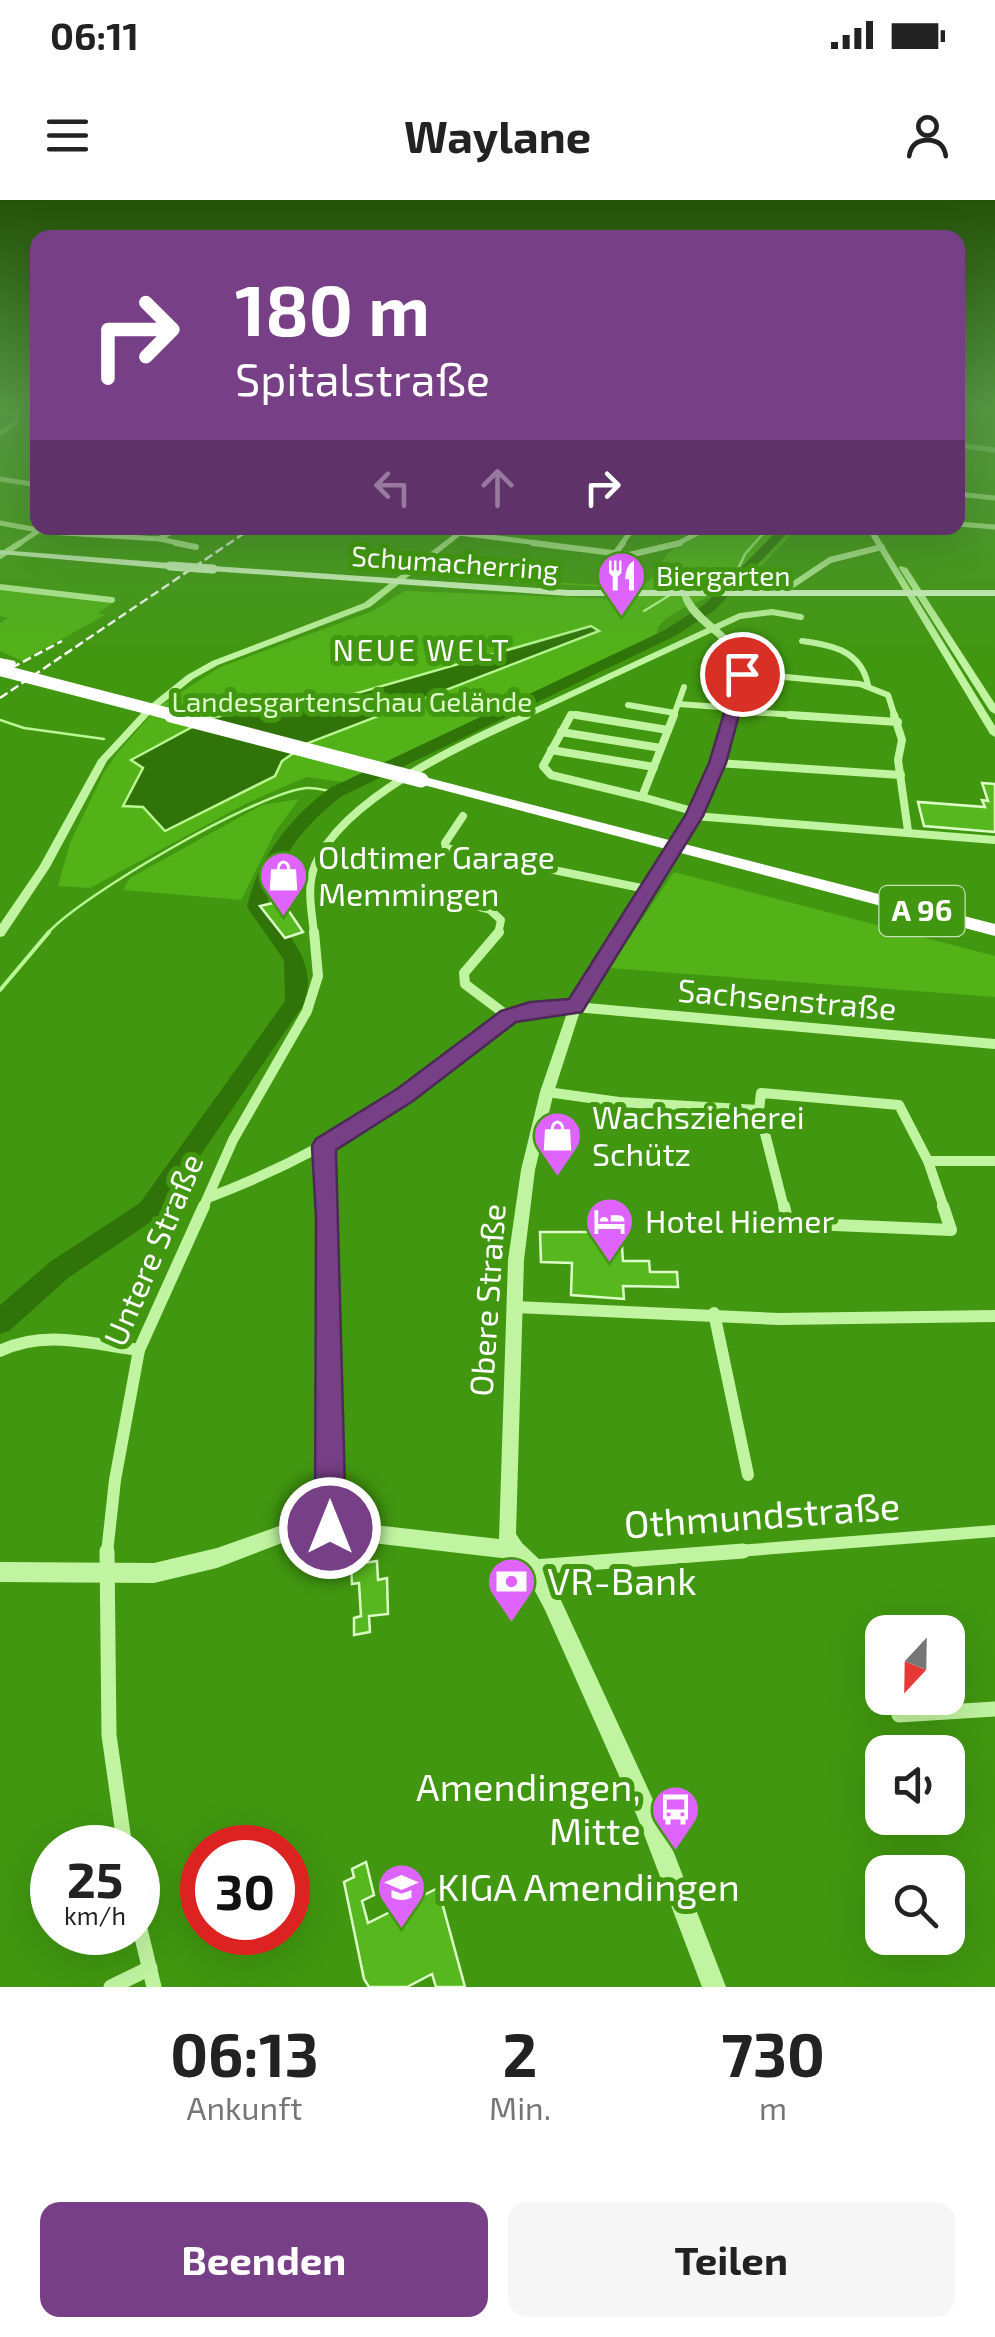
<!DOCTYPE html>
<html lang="de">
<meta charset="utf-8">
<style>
:root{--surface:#fff;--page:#f6f6f6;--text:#222;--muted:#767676;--accent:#773f85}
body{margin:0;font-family:"Exo 2",sans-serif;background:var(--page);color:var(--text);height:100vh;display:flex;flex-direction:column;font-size:38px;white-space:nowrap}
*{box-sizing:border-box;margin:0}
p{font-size:32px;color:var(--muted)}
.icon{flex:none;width:55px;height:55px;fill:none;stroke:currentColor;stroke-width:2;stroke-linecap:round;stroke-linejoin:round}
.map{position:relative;height:1787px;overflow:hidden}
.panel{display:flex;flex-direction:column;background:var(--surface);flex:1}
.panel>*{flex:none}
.hud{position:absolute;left:30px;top:30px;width:935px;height:305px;border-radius:20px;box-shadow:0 10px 40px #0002;background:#773f85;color:#fff;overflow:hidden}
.needle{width:65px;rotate:202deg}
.buttons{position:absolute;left:865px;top:1415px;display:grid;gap:20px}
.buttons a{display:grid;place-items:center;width:100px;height:100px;border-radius:20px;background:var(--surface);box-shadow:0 10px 40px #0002;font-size:50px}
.speed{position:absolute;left:30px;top:1625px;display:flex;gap:20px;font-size:50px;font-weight:700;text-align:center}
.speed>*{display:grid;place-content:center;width:130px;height:130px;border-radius:50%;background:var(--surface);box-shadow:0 10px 40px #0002;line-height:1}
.speed small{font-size:25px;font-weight:400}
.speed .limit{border:15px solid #d22;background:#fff;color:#111}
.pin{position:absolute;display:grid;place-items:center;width:85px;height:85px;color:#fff;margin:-42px;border:5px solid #fff;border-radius:50%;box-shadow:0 2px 10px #0007}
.me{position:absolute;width:110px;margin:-55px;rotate:0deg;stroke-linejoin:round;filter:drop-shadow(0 0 8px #0008)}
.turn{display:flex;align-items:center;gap:35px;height:210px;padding:0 40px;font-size:45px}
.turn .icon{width:130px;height:130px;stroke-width:2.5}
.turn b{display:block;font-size:70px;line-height:85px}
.lanes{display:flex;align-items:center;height:95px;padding:0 40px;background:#0003;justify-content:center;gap:50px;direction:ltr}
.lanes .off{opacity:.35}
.eta{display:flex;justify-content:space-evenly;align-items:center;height:170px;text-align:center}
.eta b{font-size:60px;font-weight:700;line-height:70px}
.button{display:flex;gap:20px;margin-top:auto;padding:20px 40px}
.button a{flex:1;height:115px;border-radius:20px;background:var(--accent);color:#fff;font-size:40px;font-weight:700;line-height:115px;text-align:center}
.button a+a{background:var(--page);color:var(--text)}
.status{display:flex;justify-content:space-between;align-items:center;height:70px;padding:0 50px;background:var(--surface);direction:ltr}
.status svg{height:28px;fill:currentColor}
header{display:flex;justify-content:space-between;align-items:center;height:130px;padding:0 40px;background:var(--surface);font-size:45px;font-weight:700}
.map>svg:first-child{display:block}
.green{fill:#52b218}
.water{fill:#2f7309;stroke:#b9f892;stroke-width:2.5}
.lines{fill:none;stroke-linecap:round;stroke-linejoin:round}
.stream-far1{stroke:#b9f892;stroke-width:2.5}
.stream{stroke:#b9f892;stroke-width:4}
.river{fill:#2f7309;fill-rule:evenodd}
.building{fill:#57b71e;stroke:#ddfec8;stroke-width:2.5}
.minor-far5{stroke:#c0f4a0;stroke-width:5}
.minor-far4{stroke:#c0f4a0;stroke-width:6}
.minor-far3{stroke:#c0f4a0;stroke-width:8}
.minor-far2{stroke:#c0f4a0;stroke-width:10}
.minor-far1{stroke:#c0f4a0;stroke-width:12}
.minor{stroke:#c0f4a0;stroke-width:15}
.tertiary{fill:#c0f4a0;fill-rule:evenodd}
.secondary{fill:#e0fdd0;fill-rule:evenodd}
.motorway{fill:#fff;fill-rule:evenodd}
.rail{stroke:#fff;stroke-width:2.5;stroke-dasharray:9 4;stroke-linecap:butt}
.tertiary-bridge{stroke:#c0f4a0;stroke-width:10}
.secondary-bridge{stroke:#e0fdd0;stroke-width:9}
.motorway-bridge-far1{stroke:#fff;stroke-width:12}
.motorway-bridge{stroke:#fff;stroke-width:15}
.route{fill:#773f85;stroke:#4d2956;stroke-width:2.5}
.labels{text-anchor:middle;stroke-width:10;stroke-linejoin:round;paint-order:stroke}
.far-street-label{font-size:28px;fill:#fff;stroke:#419710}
.far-poi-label{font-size:28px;fill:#fff;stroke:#419710;text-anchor:start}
.far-park-label{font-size:28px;fill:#ddfec8;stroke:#419710}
.far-neighbourhood-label{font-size:30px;letter-spacing:2.5px;fill:#fff;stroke:#419710}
.shield{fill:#419710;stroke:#c6e0b7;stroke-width:2.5}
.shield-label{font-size:30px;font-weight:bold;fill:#fff}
.poi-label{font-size:32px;fill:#fff;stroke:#419710;text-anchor:start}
.street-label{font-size:32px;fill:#fff;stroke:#419710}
.near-street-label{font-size:38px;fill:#fff;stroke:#419710}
.near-poi-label{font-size:38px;fill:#fff;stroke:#419710;text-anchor:start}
</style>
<div class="status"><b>06:11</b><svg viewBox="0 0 49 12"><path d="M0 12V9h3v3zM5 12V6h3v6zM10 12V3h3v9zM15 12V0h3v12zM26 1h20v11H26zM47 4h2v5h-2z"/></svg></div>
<header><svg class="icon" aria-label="menu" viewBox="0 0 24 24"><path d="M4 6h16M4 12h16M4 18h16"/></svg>Waylane<svg class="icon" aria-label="person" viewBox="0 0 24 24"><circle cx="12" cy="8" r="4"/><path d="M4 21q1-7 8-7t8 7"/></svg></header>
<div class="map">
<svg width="995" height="1787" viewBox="0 0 995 1787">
<rect width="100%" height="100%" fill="#419710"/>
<g class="green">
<path d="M 711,328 L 797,328 C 781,347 760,369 739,383 C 723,393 665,411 658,428 C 656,433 657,439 655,444 L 593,476 L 445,538 L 364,585 L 306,577 L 247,603 L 90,688 L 58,686 L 70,643 L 104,572 L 118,552 L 157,508 L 220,467 L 373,411 L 405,391 L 622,399 L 650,380 L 669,352 Z"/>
<polygon points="633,358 639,358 625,381 637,382 633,389 421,375 438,360 441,362 438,366 492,378 612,386"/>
<polygon points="0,389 104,401 112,404 98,413 105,415 22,461 0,451 0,423 8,418 0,416"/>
<polygon points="299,599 275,632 241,700 123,690 130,678 262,605"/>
<polygon points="674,672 995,756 995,797 609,768"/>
</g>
<polygon class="water" points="591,426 599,431 308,543 282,561 275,576 165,631 143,607 123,606 143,568 131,560 209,518 304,502 323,503"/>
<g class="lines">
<g class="stream-far1">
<polyline points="741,374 738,369 745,354 768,328"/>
<polyline points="678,390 692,382 736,379"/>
<polyline points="644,411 670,395"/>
<polyline points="0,520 24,528 104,539"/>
<path d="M 47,734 C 78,697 257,593 306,588 C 315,587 327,591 336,592"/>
</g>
<polyline class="stream" points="0,790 49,732"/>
<path class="river" d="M 780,328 L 792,328 L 715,410 L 675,436 L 342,596 C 305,624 276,660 267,706 C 290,736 321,767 302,807 L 158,1017 L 68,1078 L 9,1131 L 0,1134 L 0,1105 L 50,1062 L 140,1003 L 285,801 L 284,760 L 247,707 C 258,658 290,618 330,588 L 665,430 L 705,404 Z"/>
</g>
<g class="building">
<polygon points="982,583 995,584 995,632 924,626 918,602 985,607 982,600 988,601"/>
<polygon points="282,701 303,732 285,738 260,706"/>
<polygon points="540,1032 621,1032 623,1061 649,1061 650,1072 677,1072 678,1087 623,1086 624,1099 571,1095 572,1063 541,1062"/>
<polygon points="377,1361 378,1380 387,1378 388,1414 369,1416 370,1432 354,1435 354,1418 361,1416 359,1383 352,1384 351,1365"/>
<polygon points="366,1662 374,1695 362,1701 368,1723 438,1688 465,1787 436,1787 432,1774 407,1787 369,1787 364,1779 344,1682 354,1677 352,1669"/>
</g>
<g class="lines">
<g class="minor-far5">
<polyline points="0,212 16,213"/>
<polyline points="0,233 17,222 16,213 21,207"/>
<polyline points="958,245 995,250"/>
<polyline points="0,279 38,285"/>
<polyline points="958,294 995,298"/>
<polyline points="0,323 48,332 159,339 178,328"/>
<polyline points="958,324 995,327"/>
<polyline points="459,333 553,345"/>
<polyline points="160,339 187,345"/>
<polyline points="17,345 38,331"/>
<polyline points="621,345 633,328"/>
<polyline points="675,345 707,328"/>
</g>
<g class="minor-far4">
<polyline points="176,343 196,347"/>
<polyline points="533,343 629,355 680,343"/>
<polyline points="614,355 623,343"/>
<polyline points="0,356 20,343"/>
<polyline points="791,386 830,360 882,347"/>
<polyline points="0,387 112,400"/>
<path d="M 802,441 C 833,445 861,451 868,485"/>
<polyline points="742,473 860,484 888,495 895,517"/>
<polyline points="678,504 684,487"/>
<polyline points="628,505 675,513"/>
<polyline points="733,511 827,517"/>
<polyline points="522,517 740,416 772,412 801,417"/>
<polyline points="569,517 571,514 591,517"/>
<polyline points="673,517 678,504 734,508"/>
</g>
<g class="minor-far3">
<polyline points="571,515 543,566 551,575 642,597"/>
<polyline points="576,515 668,530"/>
<polyline points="674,515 642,597 696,612"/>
<polyline points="790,515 898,522"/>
<polyline points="894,515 902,540 898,560 908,631"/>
<polyline points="561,532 661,548"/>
<polyline points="551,550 654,567"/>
<polyline points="717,563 901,575"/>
<polyline points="463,616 445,643 446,648 651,690"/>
<polyline points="694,616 995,640"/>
<polyline points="435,695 490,710 501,720 498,734"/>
<path d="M 314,734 C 312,712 306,687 315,665 C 343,598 464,543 527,515"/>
</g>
<g class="minor-far2">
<polyline points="499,732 464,773 465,784 509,817"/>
<polyline points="547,892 619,902 759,910"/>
<polyline points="759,910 784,1008"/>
<polyline points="759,910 761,893 899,905 928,961 944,1008"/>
<polyline points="324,946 328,1008"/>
<polyline points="928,961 995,961"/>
<path d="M 210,997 C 271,974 328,945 382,910 C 451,866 486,806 575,807 L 995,844"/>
<polyline points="203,1008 233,940 307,811 318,776 314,732"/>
</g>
<g class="minor-far1">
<polyline points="328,1006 330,1329"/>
<polyline points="784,1006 788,1023 951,1030 943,1006"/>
<polyline points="515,1107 779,1119 995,1116"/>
<polyline points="714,1113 748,1275"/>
<path d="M 0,1151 C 44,1129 92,1144 139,1150"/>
<polyline points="107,1353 115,1280 139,1150 204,1006"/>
<polyline points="711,1353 995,1331"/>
</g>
<g class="minor">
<polyline points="107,1351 109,1535 125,1648"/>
<polyline points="534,1367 743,1351"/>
<polyline points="899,1515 995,1509"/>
<polyline points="138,1721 154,1787"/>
<polyline points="111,1787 150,1768"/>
</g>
<g class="tertiary">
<polygon points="462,328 470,328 370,407 218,465 193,479 152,512 107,561 50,667 4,736 0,737 0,724 39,667 98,560 146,508 187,475 212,461 364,403"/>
<polygon points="866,328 873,328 995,526 995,537 990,534"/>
<polygon points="900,366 907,368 995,504 995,514 990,511 899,368"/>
<path d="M 681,392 L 687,392 C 700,419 724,427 738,450 C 762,487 713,591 693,626 L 689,627 L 684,624 C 702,590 754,485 729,450 C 714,429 685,419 681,392 Z"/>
<polygon points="667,661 673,664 581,808 554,892 535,970 524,1060 516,1334 522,1343 540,1360 559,1396 655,1604 726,1787 702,1787 637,1616 545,1410 526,1374 511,1359 330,1338 282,1343 217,1368 154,1383 0,1382 0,1362 154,1363 217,1348 282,1325 330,1320 499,1339 508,1060 521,970 540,892 569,807 663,662"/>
</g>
<g class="secondary">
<polygon points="0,350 170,363 174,366 170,369 0,354"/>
<polygon points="213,366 568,390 995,390 995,396 568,396 210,371 210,367"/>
</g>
<g class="motorway">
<polygon points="0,458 15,461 16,464 10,468 0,466"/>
<polygon points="421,576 995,724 995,736 416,583 416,577"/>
</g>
<g class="rail">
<polyline points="0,474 62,441"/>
<polyline points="0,498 252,328"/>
</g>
<polyline class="tertiary-bridge" points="667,664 689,624"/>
<polyline class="secondary-bridge" points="170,366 213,369"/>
<polyline class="motorway-bridge-far1" points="0,470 181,517"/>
<polyline class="motorway-bridge" points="171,515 421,580"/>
</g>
<linearGradient id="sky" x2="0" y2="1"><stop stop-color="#245309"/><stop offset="0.45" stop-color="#549642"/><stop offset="1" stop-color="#549642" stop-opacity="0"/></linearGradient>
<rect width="995" height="457" fill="url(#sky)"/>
<polygon class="route" points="737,470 750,474 726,563 703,616 582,812 516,822 413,901 336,950 346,1328 341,1339 330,1344 319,1339 315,1328 316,1018 312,946 316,939 397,889 501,811 530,802 569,799 685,616 709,563"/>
<defs>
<symbol id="restaurant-pin" viewBox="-11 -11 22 30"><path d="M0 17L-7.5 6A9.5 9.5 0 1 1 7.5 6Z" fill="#de63ff" stroke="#419710"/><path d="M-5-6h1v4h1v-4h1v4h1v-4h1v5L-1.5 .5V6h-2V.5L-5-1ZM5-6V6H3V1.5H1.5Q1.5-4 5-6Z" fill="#fff"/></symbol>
<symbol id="shop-pin" viewBox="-11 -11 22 30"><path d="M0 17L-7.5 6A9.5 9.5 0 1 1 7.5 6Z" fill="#de63ff" stroke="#419710"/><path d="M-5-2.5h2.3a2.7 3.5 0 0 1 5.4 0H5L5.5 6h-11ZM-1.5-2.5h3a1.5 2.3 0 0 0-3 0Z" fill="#fff"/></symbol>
<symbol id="hotel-pin" viewBox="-11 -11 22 30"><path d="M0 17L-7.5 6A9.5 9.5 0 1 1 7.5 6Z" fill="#de63ff" stroke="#419710"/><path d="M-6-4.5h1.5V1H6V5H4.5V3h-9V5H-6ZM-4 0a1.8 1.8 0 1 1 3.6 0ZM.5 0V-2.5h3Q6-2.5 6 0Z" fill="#fff"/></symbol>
<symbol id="bank-pin" viewBox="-11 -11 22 30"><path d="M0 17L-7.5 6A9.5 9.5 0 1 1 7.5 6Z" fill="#de63ff" stroke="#419710"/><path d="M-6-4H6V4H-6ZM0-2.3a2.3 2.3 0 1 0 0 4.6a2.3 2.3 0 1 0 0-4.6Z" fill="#fff"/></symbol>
<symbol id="bus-pin" viewBox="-11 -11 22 30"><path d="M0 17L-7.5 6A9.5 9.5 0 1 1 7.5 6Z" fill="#de63ff" stroke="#419710"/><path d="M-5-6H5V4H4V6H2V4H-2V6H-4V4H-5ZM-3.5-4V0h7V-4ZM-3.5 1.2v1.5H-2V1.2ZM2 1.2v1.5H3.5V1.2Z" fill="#fff"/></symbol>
<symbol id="school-pin" viewBox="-11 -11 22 30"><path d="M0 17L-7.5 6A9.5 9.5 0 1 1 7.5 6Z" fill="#de63ff" stroke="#419710"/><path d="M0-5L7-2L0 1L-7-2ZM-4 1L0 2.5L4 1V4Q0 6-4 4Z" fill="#fff"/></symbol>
</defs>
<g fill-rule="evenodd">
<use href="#restaurant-pin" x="594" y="348" width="55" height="75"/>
<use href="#shop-pin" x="256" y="648" width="55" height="75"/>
<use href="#shop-pin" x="530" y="908" width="55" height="75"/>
<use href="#hotel-pin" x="582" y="994" width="55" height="75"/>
<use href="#bank-pin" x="484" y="1354" width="55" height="75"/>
<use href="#bus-pin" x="648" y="1582" width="55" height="75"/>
<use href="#school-pin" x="374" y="1660" width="55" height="75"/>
</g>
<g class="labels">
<g class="far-street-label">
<text transform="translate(455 363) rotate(4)" y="10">Schumacherring</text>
</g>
<g class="far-poi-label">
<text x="656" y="386">Biergarten</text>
</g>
<g class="far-park-label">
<text x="352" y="512">Landesgartenschau Gelände</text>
</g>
<g class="far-neighbourhood-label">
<text x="422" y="461">NEUE WELT</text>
</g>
<rect class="shield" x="879.5" y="686" width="85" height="50" rx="8"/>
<g class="shield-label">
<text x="922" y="721">A 96</text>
</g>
<g class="poi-label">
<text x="318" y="669">Oldtimer Garage<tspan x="318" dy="37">Memmingen</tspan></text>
<text x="592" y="929">Wachszieherei<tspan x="592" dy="37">Schütz</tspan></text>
<text x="645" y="1033">Hotel Hiemer</text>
</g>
<g class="street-label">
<text transform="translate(787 800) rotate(5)" y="11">Sachsenstraße</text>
<text transform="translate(154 1050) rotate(-67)" y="11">Untere Straße</text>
<text transform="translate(488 1100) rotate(-86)" y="11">Obere Straße</text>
</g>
<g class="near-street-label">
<text transform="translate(762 1316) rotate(-4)" y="13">Othmundstraße</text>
</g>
<g class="near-poi-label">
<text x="547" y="1395">VR-Bank</text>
<text x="641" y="1601" text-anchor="end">Amendingen,<tspan x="641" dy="44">Mitte</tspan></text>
<text x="437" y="1701">KIGA Amendingen</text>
</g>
</g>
</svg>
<div class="buttons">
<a><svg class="needle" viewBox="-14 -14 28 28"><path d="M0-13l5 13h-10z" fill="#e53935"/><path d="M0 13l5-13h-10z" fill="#767676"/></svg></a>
<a><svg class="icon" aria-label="sound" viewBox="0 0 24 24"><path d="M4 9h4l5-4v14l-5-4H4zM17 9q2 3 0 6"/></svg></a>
<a><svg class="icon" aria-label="search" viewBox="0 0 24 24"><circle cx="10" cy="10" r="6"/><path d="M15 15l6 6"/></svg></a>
</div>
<div class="speed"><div>25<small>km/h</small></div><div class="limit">30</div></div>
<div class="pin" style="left:742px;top:474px;background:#d93025"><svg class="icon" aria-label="arrive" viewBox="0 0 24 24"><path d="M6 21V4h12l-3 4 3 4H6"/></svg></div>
<svg class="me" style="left:330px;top:1328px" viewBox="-20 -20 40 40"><circle r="17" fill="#773f85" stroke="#fff" stroke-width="3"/><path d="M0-11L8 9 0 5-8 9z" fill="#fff"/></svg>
<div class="hud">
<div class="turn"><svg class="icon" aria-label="right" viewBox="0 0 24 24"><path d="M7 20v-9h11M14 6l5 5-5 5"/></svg><div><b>180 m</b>Spitalstraße</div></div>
<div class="lanes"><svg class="icon off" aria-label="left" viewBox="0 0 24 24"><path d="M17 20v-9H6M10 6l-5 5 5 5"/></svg><svg class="icon off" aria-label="ahead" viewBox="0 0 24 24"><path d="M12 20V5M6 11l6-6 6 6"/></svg><svg class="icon" aria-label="right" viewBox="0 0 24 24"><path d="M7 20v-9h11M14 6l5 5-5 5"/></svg></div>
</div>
</div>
<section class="panel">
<div class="eta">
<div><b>06:13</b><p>Ankunft</p></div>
<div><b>2</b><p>Min.</p></div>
<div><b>730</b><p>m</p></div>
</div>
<div class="button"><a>Beenden</a><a>Teilen</a></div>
</section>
